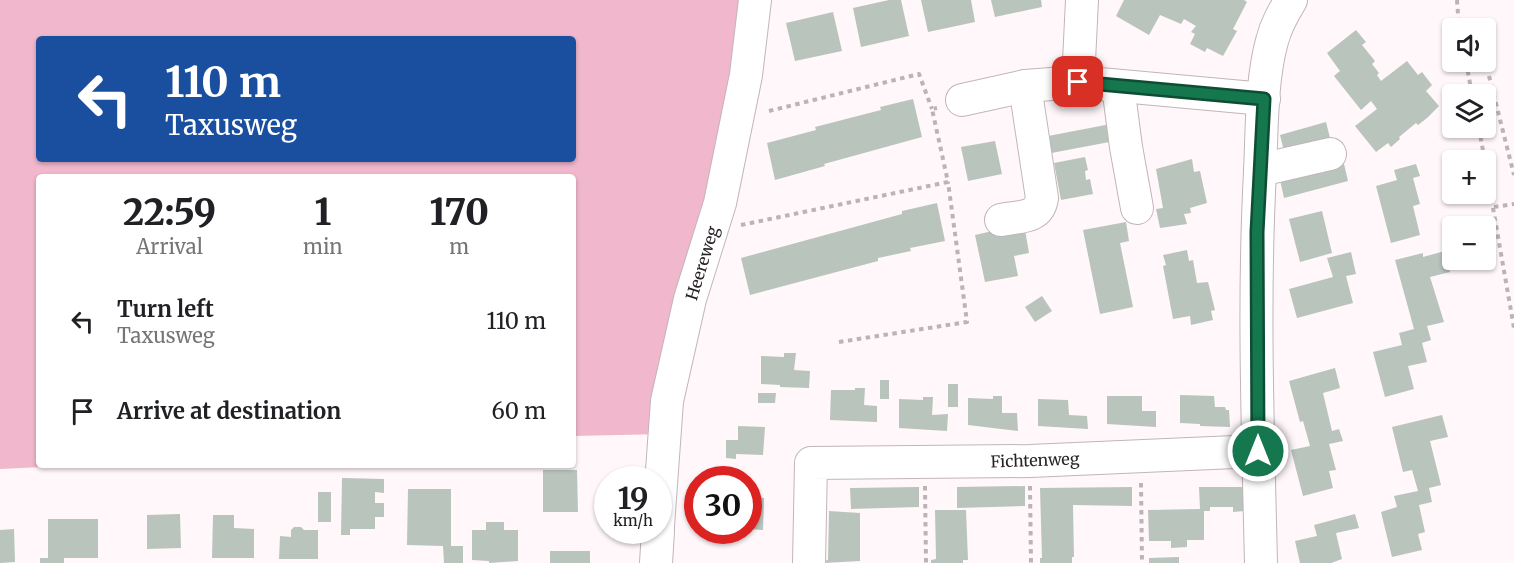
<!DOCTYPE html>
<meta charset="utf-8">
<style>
:root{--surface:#fff;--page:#f2f2f2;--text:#202124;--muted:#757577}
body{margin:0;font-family:Merriweather,serif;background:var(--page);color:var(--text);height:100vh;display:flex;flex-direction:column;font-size:22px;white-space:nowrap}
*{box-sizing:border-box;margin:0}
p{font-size:20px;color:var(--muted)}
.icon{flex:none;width:33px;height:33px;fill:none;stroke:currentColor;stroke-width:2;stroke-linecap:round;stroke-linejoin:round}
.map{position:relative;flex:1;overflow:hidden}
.side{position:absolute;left:36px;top:174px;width:540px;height:294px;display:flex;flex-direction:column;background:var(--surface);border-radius:6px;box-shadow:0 2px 4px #0004}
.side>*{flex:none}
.guide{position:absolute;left:36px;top:36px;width:540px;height:126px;border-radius:6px;box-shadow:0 2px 4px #0004;background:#1a4fa0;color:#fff;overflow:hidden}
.tools{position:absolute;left:1442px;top:18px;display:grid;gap:12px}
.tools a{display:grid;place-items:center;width:54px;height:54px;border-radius:6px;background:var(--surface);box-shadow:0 2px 4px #0004;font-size:30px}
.speed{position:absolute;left:594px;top:466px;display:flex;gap:12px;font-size:30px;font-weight:700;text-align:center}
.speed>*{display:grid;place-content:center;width:78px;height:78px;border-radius:50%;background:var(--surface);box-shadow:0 2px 4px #0004;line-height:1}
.speed small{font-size:15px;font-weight:400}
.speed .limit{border:9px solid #d22;background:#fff;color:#111}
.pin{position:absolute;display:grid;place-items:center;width:51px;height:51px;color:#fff;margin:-26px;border-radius:12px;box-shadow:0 3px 9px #0006}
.me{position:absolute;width:66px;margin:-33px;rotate:0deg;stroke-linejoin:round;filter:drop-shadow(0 0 4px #0008)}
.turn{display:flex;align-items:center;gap:21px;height:126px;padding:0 30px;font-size:27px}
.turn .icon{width:78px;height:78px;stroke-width:2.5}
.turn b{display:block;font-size:42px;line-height:51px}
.eta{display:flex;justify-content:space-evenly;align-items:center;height:102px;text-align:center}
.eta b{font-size:36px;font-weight:800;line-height:42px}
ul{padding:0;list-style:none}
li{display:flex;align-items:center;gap:18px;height:90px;padding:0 30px}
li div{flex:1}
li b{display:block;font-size:22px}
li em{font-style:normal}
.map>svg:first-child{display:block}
.green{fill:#f1b7cc;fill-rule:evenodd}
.building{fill:#b9c4bd}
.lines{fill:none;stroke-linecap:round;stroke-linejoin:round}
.minor-casing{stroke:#c1b5b9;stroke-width:34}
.path{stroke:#bbb4b6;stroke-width:4;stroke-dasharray:4.5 4.5;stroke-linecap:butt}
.minor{stroke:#fff;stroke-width:32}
.route-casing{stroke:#0e4d33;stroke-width:15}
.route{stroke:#15774e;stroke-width:10}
.labels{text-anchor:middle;stroke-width:4.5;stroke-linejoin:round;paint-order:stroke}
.street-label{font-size:16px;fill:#272223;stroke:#fff}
</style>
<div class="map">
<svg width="1514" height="563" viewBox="0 0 1514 563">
<rect width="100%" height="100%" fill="#fff7f9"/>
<path class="green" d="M 0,0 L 755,0 L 664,434 L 573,436 L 573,177 L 39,177 L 39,465 L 85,465 L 0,469 ZM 39,39 L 573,39 L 573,159 L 39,159 Z"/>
<g class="building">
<polygon points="889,0 901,0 909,36 861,47 853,8"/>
<polygon points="921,0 971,0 975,22 928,32"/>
<polygon points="991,0 1041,0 1042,7 995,17"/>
<polygon points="1124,0 1244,0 1247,2 1233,29 1237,31 1223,56 1207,48 1205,52 1190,44 1195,34 1191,32 1196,26 1184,19 1181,24 1160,15 1149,35 1116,16"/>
<polygon points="833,12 842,51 795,61 786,23"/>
<polygon points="1356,30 1366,42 1362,45 1375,61 1372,64 1379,73 1377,75 1381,81 1407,61 1418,75 1422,72 1432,85 1426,91 1439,106 1427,118 1418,125 1416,123 1399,137 1400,139 1391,147 1388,143 1376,152 1355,126 1377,109 1371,101 1361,110 1334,76 1340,71 1327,53"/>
<polygon points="913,99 922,137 824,164 825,166 775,180 767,143 816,130 815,127 881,110 880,107"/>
<polygon points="1326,122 1330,138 1284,151 1280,135"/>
<polygon points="1116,123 1120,140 1046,154 1043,137"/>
<polygon points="995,141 1002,174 968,181 961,147"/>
<polygon points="1085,157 1088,170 1085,171 1086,180 1090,179 1093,194 1061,200 1054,163"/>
<polygon points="1192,159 1194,172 1200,171 1207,203 1190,208 1191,213 1184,214 1187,224 1160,228 1156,209 1163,208 1156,169"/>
<polygon points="1344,164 1348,181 1284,198 1280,180"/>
<polygon points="1416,164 1420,176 1413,178 1420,204 1413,206 1420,235 1391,243 1376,186 1397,180 1394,170"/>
<polygon points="937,203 945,241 910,248 911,251 878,258 878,261 750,295 741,258 902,214 902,211"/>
<polygon points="1322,211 1332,253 1300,262 1289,219"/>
<polygon points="1126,222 1129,241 1120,243 1133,307 1100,314 1083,230"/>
<polygon points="1024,224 1029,253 1014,256 1018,276 985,282 975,235"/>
<polygon points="1187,250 1189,261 1193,260 1197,283 1208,282 1215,310 1211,311 1213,320 1191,325 1190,316 1173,319 1163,266 1166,265 1163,255"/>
<polygon points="1445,251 1450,272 1430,277 1444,322 1427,326 1431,340 1422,343 1427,362 1408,366 1414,389 1385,397 1373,352 1402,345 1399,333 1414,329 1395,260 1423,253 1423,257"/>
<polygon points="1351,252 1356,274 1346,276 1353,303 1297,318 1289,289 1333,277 1327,258"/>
<polygon points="1042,296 1052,311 1035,322 1025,307"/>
<polygon points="784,353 796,353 794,370 810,371 809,388 780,387 780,385 761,384 761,356 784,357"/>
<polygon points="1335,368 1340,388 1323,393 1332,431 1339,429 1343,441 1329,444 1336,470 1329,471 1333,488 1303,496 1291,450 1310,446 1303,421 1300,422 1289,381"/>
<rect x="880" y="380" width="9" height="19"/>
<rect x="948" y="384" width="10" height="23"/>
<polygon points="855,388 865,388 864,405 877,406 877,422 830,420 831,390 855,390"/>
<polygon points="758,393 776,393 775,403 758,403"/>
<polygon points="1180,395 1214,396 1215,407 1225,407 1226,410 1229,410 1230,427 1200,426 1200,424 1180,423"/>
<polygon points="993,396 1002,396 1002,413 1017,413 1018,431 968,425 968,398 993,399"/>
<polygon points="1107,396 1142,396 1142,411 1156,411 1156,427 1107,424"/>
<polygon points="923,397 933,397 932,415 948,414 947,431 899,428 899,399 923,400"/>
<polygon points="1038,399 1068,400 1069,415 1087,416 1088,429 1038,426"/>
<polygon points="1442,415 1448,437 1430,441 1441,485 1429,488 1432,502 1419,505 1425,532 1418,534 1422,550 1392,557 1381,512 1397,507 1394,496 1418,491 1412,470 1403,472 1392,427"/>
<polygon points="738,426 765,427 763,455 736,454 736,459 726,458 726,440 738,440"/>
<polygon points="543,470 577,470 578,512 543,512"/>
<polygon points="342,478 384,479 384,493 375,492 375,503 384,503 384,517 375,517 375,529 350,529 350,535 341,535"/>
<polygon points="1025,486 1025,506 957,508 957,487"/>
<polygon points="919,487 919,507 851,509 850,488"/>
<polygon points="1132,487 1132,506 1073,505 1074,557 1072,557 1072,563 1040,563 1040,558 1042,558 1040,488"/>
<polygon points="1199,487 1243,487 1244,511 1233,512 1233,507 1210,507 1210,511 1204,511 1204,540 1187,540 1187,547 1171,548 1171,541 1149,541 1148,510 1200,509"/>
<polygon points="408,489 451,489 451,546 463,546 463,563 444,563 443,546 407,545"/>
<rect x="318" y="492" width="13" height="30"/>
<polygon points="748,497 764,498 763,530 748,529"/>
<polygon points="935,510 966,510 968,560 963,560 963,563 931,563 931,560 936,559"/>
<polygon points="829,511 860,513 860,561 823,563 823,561 828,560"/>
<polygon points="180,514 181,548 147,549 147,515"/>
<polygon points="1355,514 1359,528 1336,533 1342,559 1331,563 1300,563 1295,541 1317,536 1314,525"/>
<polygon points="213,515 234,515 234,528 254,529 254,558 212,558"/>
<polygon points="48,519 98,519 98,558 64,558 64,563 40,563 40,558 48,558"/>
<polygon points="486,522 504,522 504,530 518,530 518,561 489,563 489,561 472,560 472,530 486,530"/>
<polygon points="294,527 301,527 304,530 318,530 318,559 279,559 280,536 291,537 291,530"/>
<polygon points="14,529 15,562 0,563 0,530"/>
<rect x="550" y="551" width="40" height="12"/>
<polygon points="1179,557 1179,563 1149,563 1149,558"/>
</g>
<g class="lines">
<defs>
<g id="minor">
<polyline points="1078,82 1082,0"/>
<polyline points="1118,86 1126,147 1137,208"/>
<polyline points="962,100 1025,86 1078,82 1264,99"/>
<polyline points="1260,170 1330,154"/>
<path d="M 1001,220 C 1020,216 1039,219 1042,198 L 1025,86"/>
<polyline points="658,526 667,401 690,299 720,203 746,75 755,0"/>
<polyline points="656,563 658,531"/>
<polyline points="809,563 811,463 1030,461 1258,451"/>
<path d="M 1261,563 C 1258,433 1253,302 1260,172 C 1262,130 1261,81 1272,41 C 1276,25 1283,13 1291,0"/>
</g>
</defs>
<use href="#minor" class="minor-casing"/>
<g class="path">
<polyline points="1457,0 1459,28"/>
<polyline points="1466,62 1472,94"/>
<polyline points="1489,76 1514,175"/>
<polyline points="769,111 919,74 932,109"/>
<polyline points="1479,128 1514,328"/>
<polyline points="1494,207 1514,204"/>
<polyline points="741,225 948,182 932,109 937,108"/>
<polyline points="839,342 967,322 948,182"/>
<polyline points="1141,483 1142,563"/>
<polyline points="925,486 926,563"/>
<polyline points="1030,486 1031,563"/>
</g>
<use href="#minor" class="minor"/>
</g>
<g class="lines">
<defs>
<polyline id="route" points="1078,82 1264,99 1257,232 1258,451"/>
</defs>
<use href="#route" class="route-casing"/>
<use href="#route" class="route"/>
</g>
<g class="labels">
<g class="street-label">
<text transform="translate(702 263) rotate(-73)" y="6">Heereweg</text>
<text transform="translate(1035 460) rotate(-2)" y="6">Fichtenweg</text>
</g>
</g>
</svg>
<div class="tools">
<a><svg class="icon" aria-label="sound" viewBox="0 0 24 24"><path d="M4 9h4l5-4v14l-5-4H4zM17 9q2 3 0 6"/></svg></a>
<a><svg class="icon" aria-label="layers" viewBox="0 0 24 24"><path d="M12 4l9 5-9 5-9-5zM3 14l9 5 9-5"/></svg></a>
<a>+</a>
<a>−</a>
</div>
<div class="speed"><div>19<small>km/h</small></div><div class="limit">30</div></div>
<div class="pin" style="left:1078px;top:82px;background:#d93025"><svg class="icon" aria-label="arrive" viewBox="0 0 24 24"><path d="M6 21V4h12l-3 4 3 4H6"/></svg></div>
<svg class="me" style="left:1258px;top:451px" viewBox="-20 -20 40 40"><circle r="17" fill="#15774e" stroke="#fff" stroke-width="3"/><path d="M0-11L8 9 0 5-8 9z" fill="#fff"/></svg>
<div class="guide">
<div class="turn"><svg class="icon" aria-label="left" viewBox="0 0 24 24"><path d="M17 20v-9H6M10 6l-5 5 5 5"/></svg><div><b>110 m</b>Taxusweg</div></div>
</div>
<section class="side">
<div class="eta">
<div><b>22:59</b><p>Arrival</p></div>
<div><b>1</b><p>min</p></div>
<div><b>170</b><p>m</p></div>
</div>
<ul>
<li><svg class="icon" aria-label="left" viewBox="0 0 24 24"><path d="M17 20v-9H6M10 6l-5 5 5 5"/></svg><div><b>Turn left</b><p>Taxusweg</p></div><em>110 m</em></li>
<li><svg class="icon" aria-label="arrive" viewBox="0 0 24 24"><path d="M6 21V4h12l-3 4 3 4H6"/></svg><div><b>Arrive at destination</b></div><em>60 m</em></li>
</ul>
</section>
</div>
